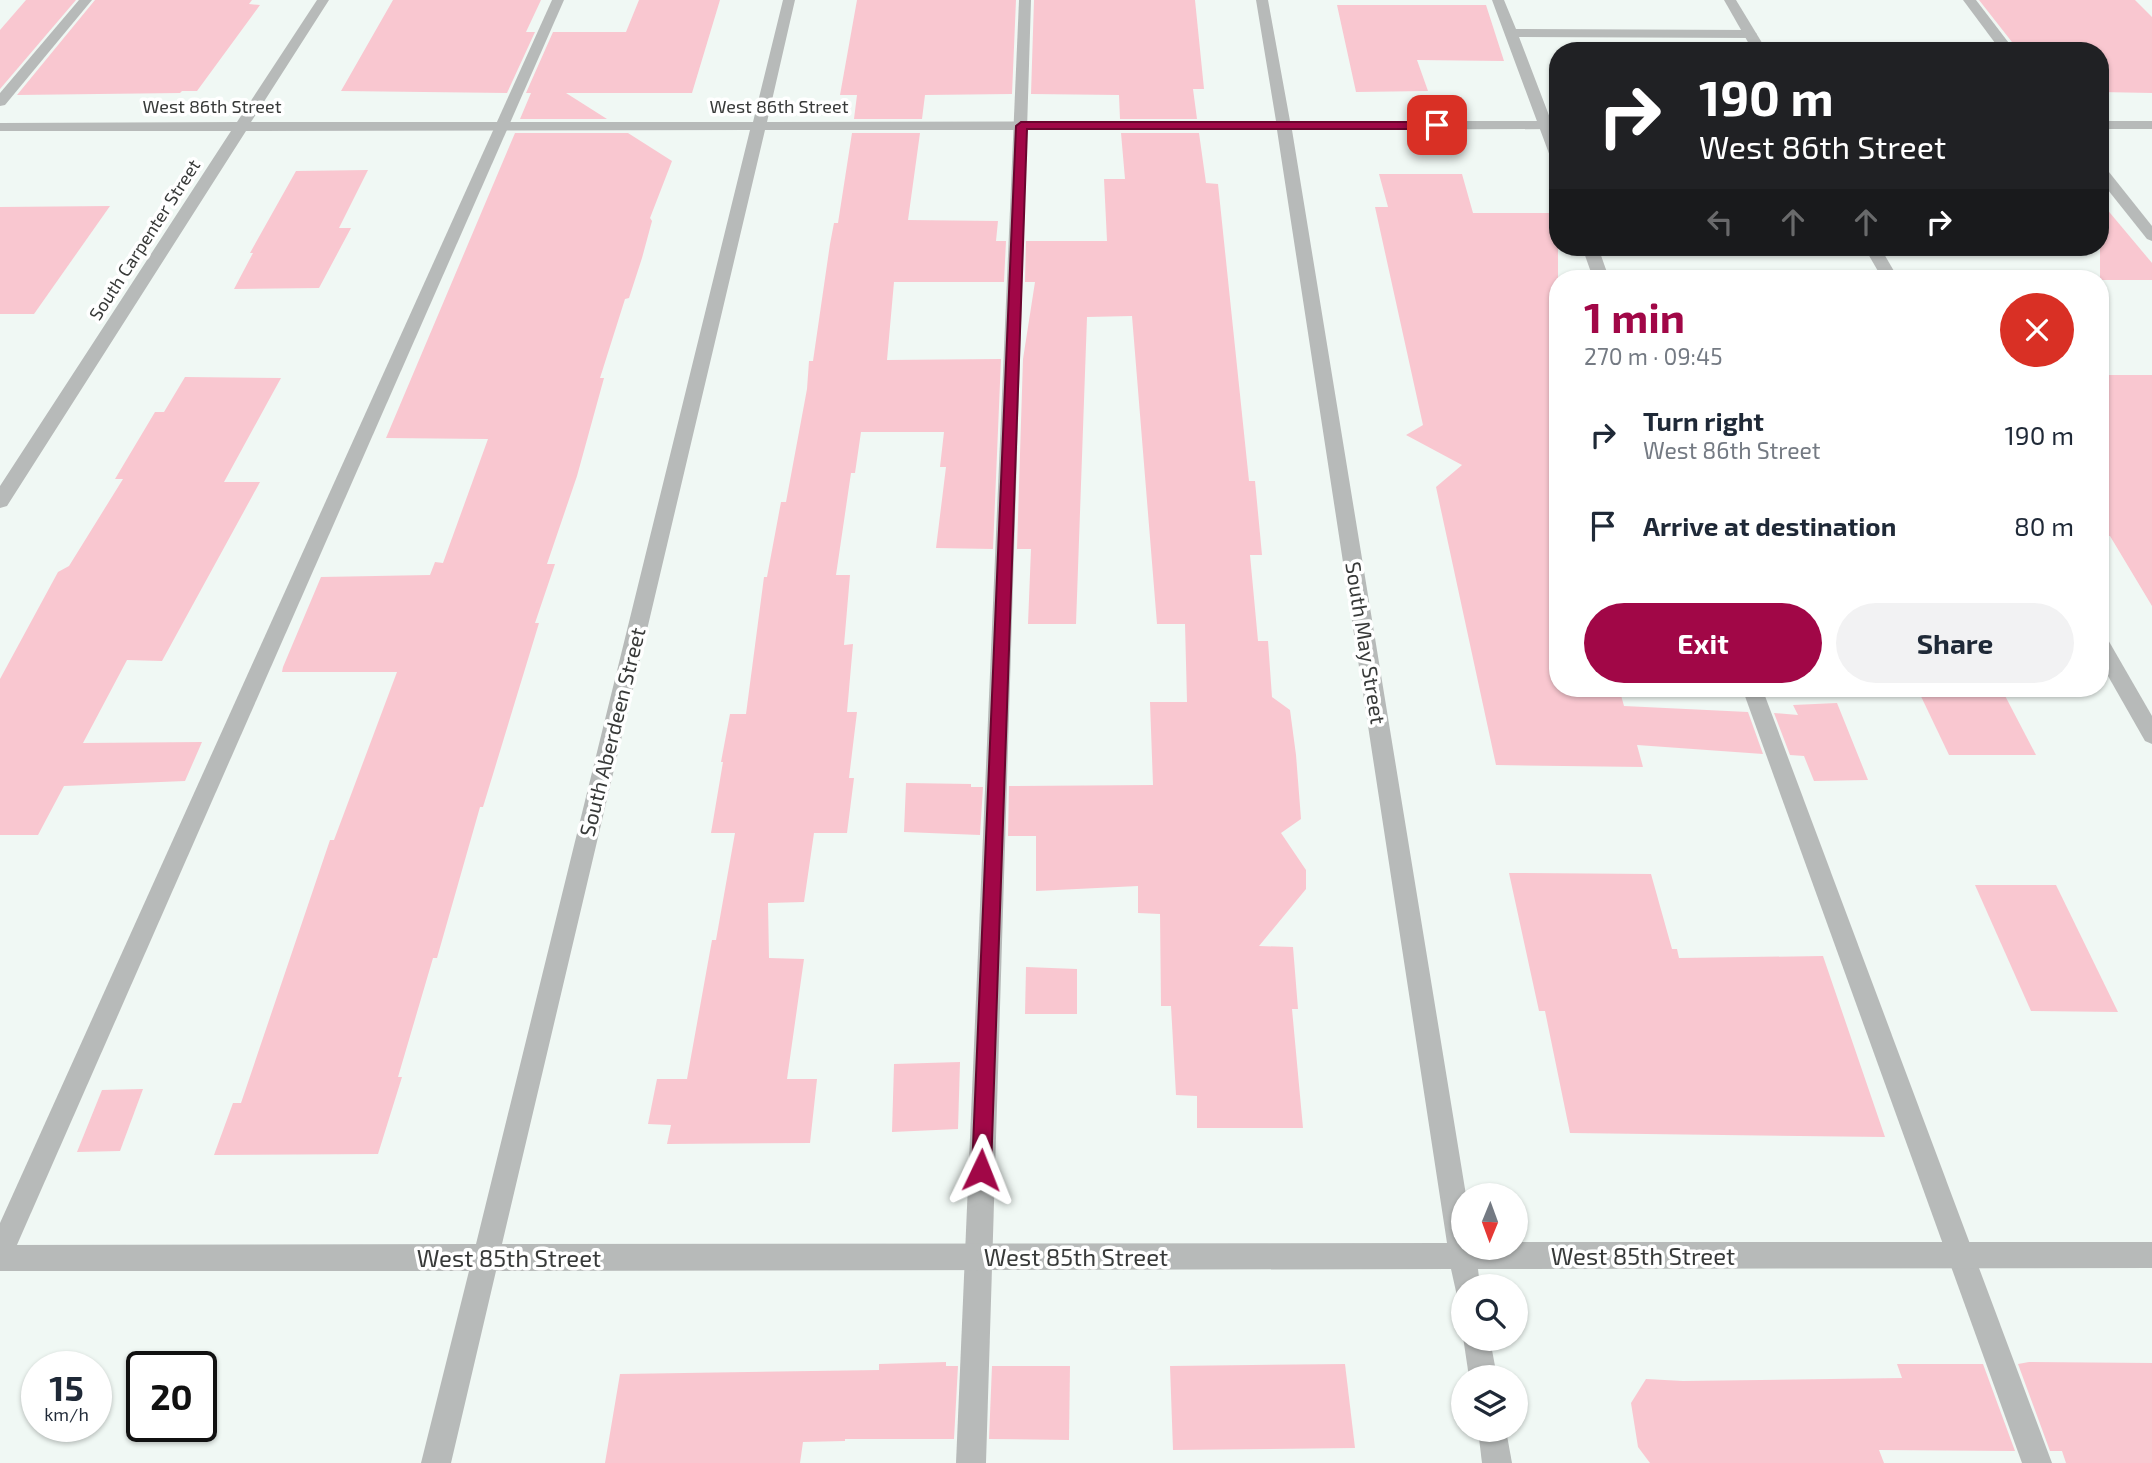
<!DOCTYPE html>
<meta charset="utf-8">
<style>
:root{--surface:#fff;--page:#f2f2f3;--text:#1f2937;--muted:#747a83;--accent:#a10747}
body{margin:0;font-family:"Exo 2",sans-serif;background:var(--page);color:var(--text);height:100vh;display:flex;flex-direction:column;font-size:26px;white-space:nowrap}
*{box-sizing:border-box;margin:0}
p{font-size:23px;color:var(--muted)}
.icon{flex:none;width:38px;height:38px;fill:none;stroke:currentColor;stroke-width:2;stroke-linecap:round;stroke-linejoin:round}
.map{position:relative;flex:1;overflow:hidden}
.details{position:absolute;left:1549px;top:270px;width:560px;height:427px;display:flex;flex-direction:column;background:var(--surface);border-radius:28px;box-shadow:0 2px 5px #0004}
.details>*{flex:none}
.hud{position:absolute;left:1549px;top:42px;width:560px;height:214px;border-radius:28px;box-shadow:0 2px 5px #0004;background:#202124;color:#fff;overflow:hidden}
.needle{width:46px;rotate:181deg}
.controls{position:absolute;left:1451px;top:1183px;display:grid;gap:14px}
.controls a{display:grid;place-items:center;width:77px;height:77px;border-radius:50%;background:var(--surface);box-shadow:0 2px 5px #0004;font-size:35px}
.speed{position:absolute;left:21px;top:1351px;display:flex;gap:14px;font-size:35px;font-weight:700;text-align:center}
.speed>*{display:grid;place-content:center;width:91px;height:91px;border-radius:50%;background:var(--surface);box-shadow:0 2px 5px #0004;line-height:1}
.speed small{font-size:18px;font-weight:400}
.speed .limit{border:4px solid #111;border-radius:10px;background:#fff;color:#111}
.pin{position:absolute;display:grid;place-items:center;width:60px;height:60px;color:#fff;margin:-30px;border-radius:14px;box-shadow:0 4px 10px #0006}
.me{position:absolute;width:77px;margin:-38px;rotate:2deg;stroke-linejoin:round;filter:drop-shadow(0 0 5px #0008)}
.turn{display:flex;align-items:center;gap:24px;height:147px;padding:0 35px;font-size:32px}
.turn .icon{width:91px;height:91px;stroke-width:2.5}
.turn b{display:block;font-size:49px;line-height:60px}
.lanes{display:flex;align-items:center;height:66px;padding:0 35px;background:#0003;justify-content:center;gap:35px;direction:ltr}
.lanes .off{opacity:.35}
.round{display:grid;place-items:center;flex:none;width:74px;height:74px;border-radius:37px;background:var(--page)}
.head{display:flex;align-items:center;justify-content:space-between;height:119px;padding:0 35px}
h1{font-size:42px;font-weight:700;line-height:52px;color:var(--accent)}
.button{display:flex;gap:14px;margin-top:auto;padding:14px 35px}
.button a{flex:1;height:80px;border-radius:42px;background:var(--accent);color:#fff;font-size:28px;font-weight:700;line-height:80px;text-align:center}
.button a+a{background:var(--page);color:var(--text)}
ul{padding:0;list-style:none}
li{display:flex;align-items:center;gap:21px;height:91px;padding:0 35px}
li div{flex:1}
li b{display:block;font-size:26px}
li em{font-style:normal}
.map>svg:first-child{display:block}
.building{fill:#f9c7d0}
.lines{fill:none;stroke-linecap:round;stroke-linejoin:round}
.service{fill:#b7bab9;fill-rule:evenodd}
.minor{fill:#b7bab9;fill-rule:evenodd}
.tertiary{fill:#b7bab9;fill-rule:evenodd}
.route{fill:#a10747;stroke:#69052e;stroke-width:2}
.labels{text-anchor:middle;stroke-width:7;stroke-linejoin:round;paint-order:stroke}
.far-street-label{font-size:18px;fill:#383a39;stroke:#fff}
.street-label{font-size:21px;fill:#383a39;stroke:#fff}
.near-street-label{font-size:24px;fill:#383a39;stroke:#fff}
</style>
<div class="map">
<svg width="2152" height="1463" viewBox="0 0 2152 1463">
<rect width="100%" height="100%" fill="#f0f8f4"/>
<g class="building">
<polygon points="26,0 76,0 0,89 0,30"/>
<polygon points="95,0 252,0 249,4 260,5 197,91 182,91 180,93 17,95"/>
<polygon points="393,0 541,0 526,32 535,32 507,93 341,91"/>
<polygon points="639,0 720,0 692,93 566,93 607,119 520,119 531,93 526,93 553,32 626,32"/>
<polygon points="857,0 1016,0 1012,94 925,95 922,119 854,119 857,95 840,95"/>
<polygon points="1034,0 1195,0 1204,89 1193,89 1197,119 1120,119 1119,95 1031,94"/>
<polygon points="1979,0 2135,0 2152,17 2152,93 2100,92 2100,51 2019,51"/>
<polygon points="1337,5 1486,5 1504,61 1417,60 1428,91 1356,92"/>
<polygon points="515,133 628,133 672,161 650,218 652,221 642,258 629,298 625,299 600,378 604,378 577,476 547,564 555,564 535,623 539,623 483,807 480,807 437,958 433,958 398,1077 402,1077 378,1154 214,1155 233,1103 241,1103 330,840 334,840 397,672 282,672 283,667 321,577 430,575 435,562 443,563 488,439 386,438"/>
<polygon points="852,133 920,133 908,220 998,221 996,241 1006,241 1004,282 894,282 887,360 1001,359 993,549 936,548 946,467 940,467 944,432 861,432 855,473 851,473 836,575 850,575 844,645 853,644 847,712 857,712 849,778 854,778 847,833 814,833 804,902 768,903 769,958 804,959 787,1079 817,1079 810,1143 667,1144 671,1125 648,1124 657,1079 687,1079 712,940 716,940 735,833 711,833 723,762 721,762 730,714 746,714 764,577 767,577 781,502 786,502 807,389 809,361 813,361 830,244 834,223 838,223"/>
<polygon points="1121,133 1199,133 1206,183 1218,184 1249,481 1255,481 1262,555 1250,555 1258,641 1268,641 1272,697 1290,710 1296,755 1301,819 1281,833 1306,870 1306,889 1259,946 1293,947 1298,1009 1292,1009 1303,1128 1197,1128 1197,1096 1176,1095 1171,1006 1161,1006 1160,914 1138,913 1138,886 1036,891 1036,836 1008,836 1009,786 1153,785 1150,702 1187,702 1185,624 1157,624 1132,316 1087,317 1076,624 1028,624 1031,549 1017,549 1023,359 1035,282 1025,282 1026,241 1107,241 1104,179 1125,179"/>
<polygon points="368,170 339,228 351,228 319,288 234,289 253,253 250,253 296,171"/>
<polygon points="1379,174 1462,174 1473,213 1558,213 1558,688 1619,688 1624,706 1748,712 1763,754 1637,745 1643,767 1496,765 1436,487 1462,465 1406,435 1423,425 1375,207 1388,207"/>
<polygon points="2100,201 2152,263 2152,280 2100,280"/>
<polygon points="110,206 34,314 0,314 0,207"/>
<polygon points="2100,375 2152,375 2152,606 2110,536 2100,536"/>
<polygon points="185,377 281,378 224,482 260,482 162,661 127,660 83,743 202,742 185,781 64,786 38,835 0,835 0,679 58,572 69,566 123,479 115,479 155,412 164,412"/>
<polygon points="1917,688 2001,688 2036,755 1949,755"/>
<polygon points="1837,703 1868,780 1814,781 1804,756 1790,755 1774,713 1798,715 1793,705"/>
<polygon points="906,783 971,784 971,787 983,787 980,835 904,832"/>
<polygon points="1509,873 1651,874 1672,949 1677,949 1679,958 1823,956 1885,1137 1570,1133 1545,1011 1539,1011"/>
<polygon points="1975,885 2056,885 2118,1012 2031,1011"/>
<polygon points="1026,967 1077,969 1077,1014 1025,1014"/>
<polygon points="960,1062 958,1129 892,1132 894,1064"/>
<polygon points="143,1089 120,1151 77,1152 102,1090"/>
<polygon points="946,1362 946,1366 958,1366 954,1439 845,1439 845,1441 803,1442 800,1463 605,1463 620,1374 879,1370 879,1364"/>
<polygon points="2029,1362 2152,1363 2152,1463 2066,1463 2062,1451 2050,1451 2018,1364"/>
<polygon points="1345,1364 1355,1448 1173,1450 1170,1366"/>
<polygon points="1897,1364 1983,1364 2015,1451 1879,1450 1884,1463 1650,1463 1638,1447 1631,1403 1646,1379 1683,1381 1902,1378"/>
<polygon points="992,1366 1070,1366 1069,1440 989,1439"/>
</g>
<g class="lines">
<g class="service">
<polygon points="79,0 92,0 5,105 0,106 0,93"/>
<polygon points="552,0 564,0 9,1263 0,1267 0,1223"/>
<polygon points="1019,0 1031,0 986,1463 956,1463"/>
<polygon points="1492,0 1504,0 1516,29 1750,30 1757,34 1750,38 1519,37 1558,139 1558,163 1551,159"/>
<polygon points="1963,0 1976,0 2015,51 2001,51"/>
<polygon points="2100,166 2105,167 2152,226 2152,241 2147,239 2100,180"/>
<polygon points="1582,247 1598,247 1609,278 1593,278"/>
<polygon points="1742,688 1762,688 2052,1463 2022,1463"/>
</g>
<g class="minor">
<path d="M 317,0 L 329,0 L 251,122 L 753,122 L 783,0 L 795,0 L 767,122 L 1276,121 L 1256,0 L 1268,0 L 1290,121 L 1558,121 L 1558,129 L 1292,130 L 1466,1195 L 1463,1195 L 1463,1248 L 1516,1248 L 1516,1242 L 2152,1242 L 2152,1268 L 1478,1269 L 1480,1286 L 1463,1286 L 1463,1298 L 1457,1296 L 1451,1269 L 496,1271 L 451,1463 L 421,1463 L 469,1271 L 0,1271 L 0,1245 L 476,1244 L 750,130 L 246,131 L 7,506 L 0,508 L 0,486 L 231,131 L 0,131 L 0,123 L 237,122 ZM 765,130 L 1277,130 L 1447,1243 L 502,1244 Z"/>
<rect x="2100" y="121" width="52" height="8"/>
<polygon points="1463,1337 1490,1339 1497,1377 1469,1377"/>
<polygon points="1478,1430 1506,1430 1512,1463 1482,1463"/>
</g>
<g class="tertiary">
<polygon points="1724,0 1736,0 1767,51 1753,51"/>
<polygon points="1864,247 1880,247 1898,278 1882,278"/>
<polygon points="2100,636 2107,638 2152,716 2152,744 2145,741 2100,662"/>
</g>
</g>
<polygon class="route" points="1021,122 1437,122 1443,125 1437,129 1027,129 991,1170 988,1177 981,1180 974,1177 972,1170 1016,126"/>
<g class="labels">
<g class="far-street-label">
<text x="212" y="113">West 86th Street</text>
<text x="779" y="113">West 86th Street</text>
<text transform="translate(145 240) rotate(-57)" y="6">South Carpenter Street</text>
</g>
<g class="street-label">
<text transform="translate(1365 643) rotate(81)" y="7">South May Street</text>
<text transform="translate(613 732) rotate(-76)" y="7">South Aberdeen Street</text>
</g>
<g class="near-street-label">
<text x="1643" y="1265">West 85th Street</text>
<text x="1076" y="1266">West 85th Street</text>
<text x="509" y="1267">West 85th Street</text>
</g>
</g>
</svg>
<div class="controls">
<a><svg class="needle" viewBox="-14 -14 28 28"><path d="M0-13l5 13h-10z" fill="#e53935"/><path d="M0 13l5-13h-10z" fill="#747a83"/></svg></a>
<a><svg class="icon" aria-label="search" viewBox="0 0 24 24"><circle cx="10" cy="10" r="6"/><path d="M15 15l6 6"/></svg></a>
<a><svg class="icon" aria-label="layers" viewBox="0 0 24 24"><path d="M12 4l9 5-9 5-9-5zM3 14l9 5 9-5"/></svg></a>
</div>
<div class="speed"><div>15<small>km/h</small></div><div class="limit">20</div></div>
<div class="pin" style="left:1437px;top:125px;background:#d93025"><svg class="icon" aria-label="arrive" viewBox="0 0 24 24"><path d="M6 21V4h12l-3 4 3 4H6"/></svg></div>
<svg class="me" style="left:981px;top:1170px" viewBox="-20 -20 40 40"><path d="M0-17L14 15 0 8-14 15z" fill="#a10747" stroke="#fff" stroke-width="4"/></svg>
<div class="hud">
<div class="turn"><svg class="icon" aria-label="right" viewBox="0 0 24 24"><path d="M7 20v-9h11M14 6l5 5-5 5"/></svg><div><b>190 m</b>West 86th Street</div></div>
<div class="lanes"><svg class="icon off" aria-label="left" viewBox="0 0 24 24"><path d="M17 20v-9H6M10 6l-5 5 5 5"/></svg><svg class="icon off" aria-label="ahead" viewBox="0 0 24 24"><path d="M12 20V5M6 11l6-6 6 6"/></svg><svg class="icon off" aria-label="ahead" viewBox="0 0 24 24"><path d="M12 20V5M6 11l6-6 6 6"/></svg><svg class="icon" aria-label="right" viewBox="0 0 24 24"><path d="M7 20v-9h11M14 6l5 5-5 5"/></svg></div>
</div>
<section class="details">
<div class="head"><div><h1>1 min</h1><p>270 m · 09:45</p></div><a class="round" style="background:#d93025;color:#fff"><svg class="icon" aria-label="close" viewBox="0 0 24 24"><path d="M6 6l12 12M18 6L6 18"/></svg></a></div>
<ul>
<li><svg class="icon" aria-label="right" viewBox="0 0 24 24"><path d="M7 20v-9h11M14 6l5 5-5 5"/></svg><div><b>Turn right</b><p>West 86th Street</p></div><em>190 m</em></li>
<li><svg class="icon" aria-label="arrive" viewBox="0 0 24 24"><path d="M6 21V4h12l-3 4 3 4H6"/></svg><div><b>Arrive at destination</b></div><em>80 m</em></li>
</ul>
<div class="button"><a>Exit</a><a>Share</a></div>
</section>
</div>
